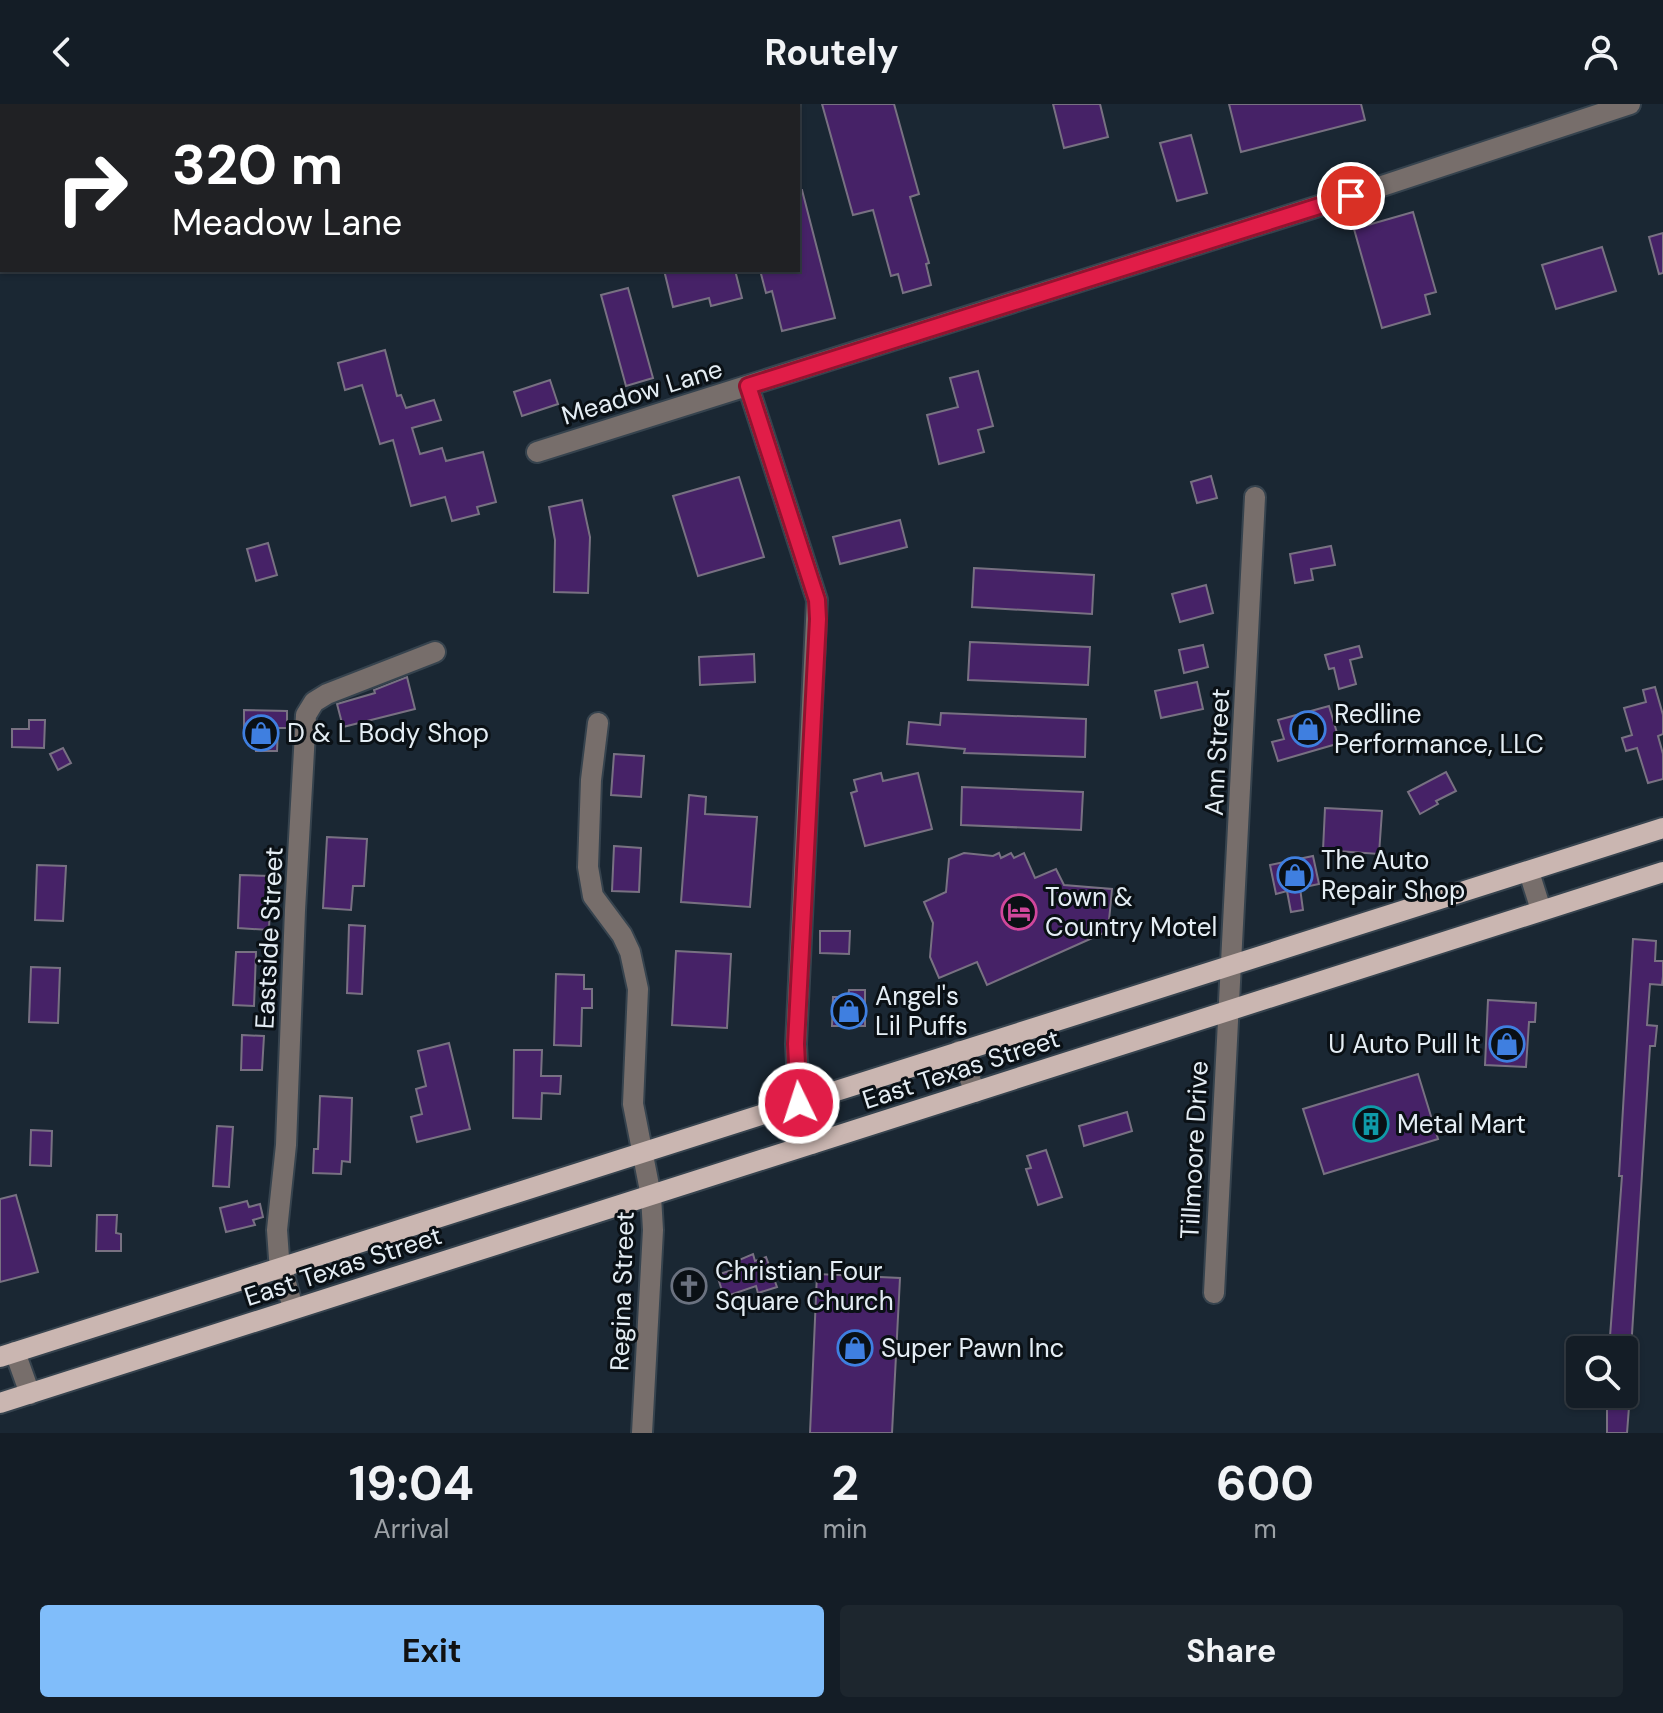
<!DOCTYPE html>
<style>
:root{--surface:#141d26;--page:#1d262e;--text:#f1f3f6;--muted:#9da2a7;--line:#333b43;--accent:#80bdfa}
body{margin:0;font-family:"DM Sans",sans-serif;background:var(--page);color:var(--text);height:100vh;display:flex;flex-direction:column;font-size:30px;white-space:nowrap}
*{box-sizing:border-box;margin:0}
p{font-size:26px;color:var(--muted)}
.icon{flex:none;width:44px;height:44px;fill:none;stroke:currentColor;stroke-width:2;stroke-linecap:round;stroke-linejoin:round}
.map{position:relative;height:1329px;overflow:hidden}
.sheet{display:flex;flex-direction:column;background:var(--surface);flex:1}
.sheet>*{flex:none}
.guide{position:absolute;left:0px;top:0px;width:800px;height:168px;box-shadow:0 2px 6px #0004,0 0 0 2px var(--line);background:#202124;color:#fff;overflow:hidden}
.fabs{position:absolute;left:1566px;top:1232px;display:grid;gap:16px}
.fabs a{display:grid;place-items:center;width:72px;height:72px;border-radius:8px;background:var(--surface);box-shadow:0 2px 6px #0004,0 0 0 2px var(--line);font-size:40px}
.pin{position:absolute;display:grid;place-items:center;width:68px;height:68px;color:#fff;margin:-34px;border:4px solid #fff;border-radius:50%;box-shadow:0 2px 8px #0007}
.me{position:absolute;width:88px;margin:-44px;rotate:356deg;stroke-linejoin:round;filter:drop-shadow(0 0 6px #0008)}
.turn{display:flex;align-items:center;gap:28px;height:168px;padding:0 40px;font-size:36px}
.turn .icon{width:104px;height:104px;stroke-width:2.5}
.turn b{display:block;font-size:56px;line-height:68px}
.eta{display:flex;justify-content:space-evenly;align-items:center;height:136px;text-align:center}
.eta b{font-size:48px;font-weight:700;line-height:56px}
.primary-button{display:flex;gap:16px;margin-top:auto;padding:16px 40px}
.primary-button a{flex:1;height:92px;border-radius:8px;background:var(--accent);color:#111;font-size:32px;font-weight:700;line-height:92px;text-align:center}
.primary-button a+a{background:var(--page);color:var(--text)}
header{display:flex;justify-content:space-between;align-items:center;height:104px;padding:0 40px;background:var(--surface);font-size:36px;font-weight:700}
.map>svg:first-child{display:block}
.green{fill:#2b3807}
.building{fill:#462267;stroke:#787182;stroke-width:2}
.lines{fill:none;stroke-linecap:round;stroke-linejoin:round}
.minor-casing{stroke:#36434e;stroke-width:24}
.major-casing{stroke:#36434e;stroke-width:24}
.minor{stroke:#776e6b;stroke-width:20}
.major{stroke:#cab6b1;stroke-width:20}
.route-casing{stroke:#92132f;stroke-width:20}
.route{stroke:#e11d48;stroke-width:14}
.labels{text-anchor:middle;stroke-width:6;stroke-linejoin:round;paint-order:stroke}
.street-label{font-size:26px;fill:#e4edf4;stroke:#0a1015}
.poi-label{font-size:26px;fill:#e4edf4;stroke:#0a1015;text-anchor:start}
</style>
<header><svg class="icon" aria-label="back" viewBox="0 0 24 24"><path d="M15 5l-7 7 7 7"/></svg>Routely<svg class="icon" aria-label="person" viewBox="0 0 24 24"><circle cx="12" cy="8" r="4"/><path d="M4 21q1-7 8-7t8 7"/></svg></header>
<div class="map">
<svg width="1663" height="1329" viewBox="0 0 1663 1329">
<rect width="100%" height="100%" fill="#1a2733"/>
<polygon class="green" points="222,0 636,0 222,2"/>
<g class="building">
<polygon points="822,0 894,0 919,90 910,93 929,159 926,160 931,181 903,189 898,170 891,172 873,106 853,111"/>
<polygon points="1053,0 1100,0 1108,33 1064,44"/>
<polygon points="1229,0 1361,0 1365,16 1241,48"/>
<polygon points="1191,31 1207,89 1177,97 1160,39"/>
<polygon points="798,86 802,86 835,214 782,227 772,187 766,189 760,166 798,166"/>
<polygon points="1413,108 1436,188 1425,191 1430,210 1382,224 1354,125"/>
<polygon points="1663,129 1663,169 1659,170 1649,133"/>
<polygon points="1602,143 1616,187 1556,205 1542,161"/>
<polygon points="664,166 735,166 742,194 711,202 709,194 673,203"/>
<polygon points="628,184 653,274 626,282 601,191"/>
<polygon points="385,246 397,292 401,291 406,304 434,296 441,316 412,324 420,350 442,344 446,357 483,348 496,398 477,403 479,410 452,417 445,393 411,402 393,336 380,340 362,281 345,286 338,259"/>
<polygon points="978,267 993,322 978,326 984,348 939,360 927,311 958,303 950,274"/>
<polygon points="550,276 558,300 522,312 514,288"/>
<polygon points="1211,372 1217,394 1197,399 1191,378"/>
<polygon points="739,373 764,453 698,472 673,392"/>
<polygon points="582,396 590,433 588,489 554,488 555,436 549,403"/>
<polygon points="900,416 907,443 840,460 833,433"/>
<polygon points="268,439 277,471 256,477 247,445"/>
<polygon points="1331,442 1335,461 1311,465 1313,476 1295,479 1290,450"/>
<polygon points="974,464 1094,471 1092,510 972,503"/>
<polygon points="1206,481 1213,509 1180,518 1172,490"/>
<polygon points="970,538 1090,543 1088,581 968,576"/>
<polygon points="1203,541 1208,563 1184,569 1179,546"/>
<polygon points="1359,542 1362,553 1350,556 1356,580 1339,585 1334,564 1329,565 1325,551"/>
<polygon points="754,550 755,578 700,581 699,553"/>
<polygon points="407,573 415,605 343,623 337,600 375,589 374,586"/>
<polygon points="1197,578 1203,605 1161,614 1155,587"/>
<polygon points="1655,583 1663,611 1663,630 1658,632 1663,650 1663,675 1648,679 1637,644 1626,647 1622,634 1632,631 1624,604 1646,598 1643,586"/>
<polygon points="1329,602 1340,639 1278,657 1272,638 1284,635 1278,616"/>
<polygon points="244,606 287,607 287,624 278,624 277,647 256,647 256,634 244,634"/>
<polygon points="941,609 1086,615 1085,653 964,649 965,645 907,640 909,618 940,621"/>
<polygon points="29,616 45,616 44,644 12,643 12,625 29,625"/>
<polygon points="63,644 71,659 58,666 50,650"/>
<polygon points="614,650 644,652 641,693 611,691"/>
<polygon points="1446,668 1456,687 1436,697 1438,700 1420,710 1408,688"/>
<polygon points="881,669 883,677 918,669 932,725 865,742 851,689 857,687 854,676"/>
<polygon points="962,683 1083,688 1081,726 961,721"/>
<polygon points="689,691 706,693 705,710 757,713 750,803 681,798"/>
<polygon points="1325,704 1382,707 1379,750 1323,746"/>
<polygon points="327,733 367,735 364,782 353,782 351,806 323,804"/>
<polygon points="614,742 641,744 639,788 612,787"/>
<polygon points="964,749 993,752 999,749 1001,754 1011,749 1014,754 1024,749 1035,774 1056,765 1064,781 1112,785 1108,827 987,881 977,858 939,874 930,853 933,819 924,798 946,788 949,755"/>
<polygon points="1313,752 1319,780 1300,784 1303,806 1291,808 1287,787 1276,790 1270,761"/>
<polygon points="37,761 66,762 63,817 35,816"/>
<polygon points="240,771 271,772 269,826 238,824"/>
<polygon points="349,821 365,822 362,890 347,889"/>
<polygon points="820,827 850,827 849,850 820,849"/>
<polygon points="1633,835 1656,837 1655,857 1663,857 1663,872 1662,881 1650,880 1647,921 1657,922 1655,942 1650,942 1631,1246 1609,1246 1622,1072 1619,1072"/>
<polygon points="676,847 731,850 727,924 672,921"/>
<polygon points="236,848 256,848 254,902 233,901"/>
<polygon points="31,863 60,864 58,919 29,918"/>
<polygon points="556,870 584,871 584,885 592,885 592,904 582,904 581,942 554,941"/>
<polygon points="849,886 865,886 865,922 832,922 833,893 848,893"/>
<polygon points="1488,896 1536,899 1535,918 1529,918 1526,963 1485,961"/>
<polygon points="242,931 264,932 262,966 241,966"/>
<polygon points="449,939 470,1025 417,1038 411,1013 422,1010 416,985 426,982 418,947"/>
<polygon points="514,946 542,946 541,972 561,972 560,990 542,989 541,1015 513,1014"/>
<polygon points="1418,970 1438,1035 1324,1070 1303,1005"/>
<polygon points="320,992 352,994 350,1058 342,1057 341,1070 313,1069 314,1045 318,1045"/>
<polygon points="1127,1008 1132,1027 1084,1042 1079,1022"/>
<polygon points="217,1022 233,1023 229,1083 213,1082"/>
<polygon points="31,1026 52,1027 51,1062 30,1061"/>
<polygon points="1046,1046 1062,1093 1038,1101 1026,1065 1031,1064 1027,1052"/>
<polygon points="16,1091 38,1168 0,1178 0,1095"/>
<polygon points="247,1097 249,1103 260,1100 263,1113 253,1116 255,1121 226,1128 220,1104"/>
<polygon points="97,1111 117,1111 116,1129 121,1130 121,1147 96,1147"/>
<polygon points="753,1150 755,1157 766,1153 777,1183 758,1189 756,1182 724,1193 717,1171 741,1163 739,1156"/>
<polygon points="817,1170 900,1174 892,1329 810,1329"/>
<polygon points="1607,1290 1630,1290 1627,1329 1607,1329"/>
</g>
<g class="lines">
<defs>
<g id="minor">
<polyline points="748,282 817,496 796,940 799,999 812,1040"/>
<polyline points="537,348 1376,84 1630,0"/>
<polyline points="598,619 591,676 588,763 593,792 622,831 630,848 638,885 633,1000 651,1092 653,1126 642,1329"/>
<polyline points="1529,768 1541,806"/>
<polyline points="959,947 975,988"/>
<polyline points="1214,1189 1255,393"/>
<polyline points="293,1204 279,1154 277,1126 286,1041 295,806 306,611 314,598 327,590 435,548"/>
<polyline points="15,1248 30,1290"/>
</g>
<g id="major">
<polyline points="0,1253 1663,724"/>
<polyline points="0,1299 1663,768"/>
</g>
</defs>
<use href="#minor" class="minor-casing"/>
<use href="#major" class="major-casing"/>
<use href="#minor" class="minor"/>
<use href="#major" class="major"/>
</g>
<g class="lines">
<defs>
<polyline id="route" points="799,999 796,940 818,515 817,496 748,282 1351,92"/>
</defs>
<use href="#route" class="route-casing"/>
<use href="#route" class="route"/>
</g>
<defs>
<symbol id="shop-ring" viewBox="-11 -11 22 22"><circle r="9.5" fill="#0a1015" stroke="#3f7fe0" stroke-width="1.5"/><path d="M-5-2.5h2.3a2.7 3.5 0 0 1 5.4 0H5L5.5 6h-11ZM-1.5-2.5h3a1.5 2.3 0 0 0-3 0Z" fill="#3f7fe0"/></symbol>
<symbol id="hotel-ring" viewBox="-11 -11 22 22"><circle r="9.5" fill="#0a1015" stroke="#d1479c" stroke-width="1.5"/><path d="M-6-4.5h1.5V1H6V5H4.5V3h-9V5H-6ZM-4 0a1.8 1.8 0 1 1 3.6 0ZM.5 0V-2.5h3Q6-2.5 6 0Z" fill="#d1479c"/></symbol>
<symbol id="building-ring" viewBox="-11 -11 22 22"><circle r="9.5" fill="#0a1015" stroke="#0f9aa8" stroke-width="1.5"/><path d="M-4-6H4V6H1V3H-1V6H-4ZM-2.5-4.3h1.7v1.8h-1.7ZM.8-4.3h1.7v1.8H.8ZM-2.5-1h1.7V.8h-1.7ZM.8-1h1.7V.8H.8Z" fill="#0f9aa8"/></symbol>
<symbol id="church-ring" viewBox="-11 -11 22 22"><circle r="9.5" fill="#0a1015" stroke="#6b7280" stroke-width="1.5"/><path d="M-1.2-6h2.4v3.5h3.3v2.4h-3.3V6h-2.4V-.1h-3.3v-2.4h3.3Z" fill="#6b7280"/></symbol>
</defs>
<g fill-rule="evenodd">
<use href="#shop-ring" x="1288" y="605" width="40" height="40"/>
<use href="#shop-ring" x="241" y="609" width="40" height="40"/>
<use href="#shop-ring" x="1275" y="751" width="40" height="40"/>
<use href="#hotel-ring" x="999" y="788" width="40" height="40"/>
<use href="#shop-ring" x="829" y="887" width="40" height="40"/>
<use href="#shop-ring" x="1487" y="920" width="40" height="40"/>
<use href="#building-ring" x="1351" y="1000" width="40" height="40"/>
<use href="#church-ring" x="669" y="1162" width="40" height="40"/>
<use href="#shop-ring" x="835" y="1224" width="40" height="40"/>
</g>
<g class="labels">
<g class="street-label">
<text transform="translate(642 288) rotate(-17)" y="9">Meadow Lane</text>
<text transform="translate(1217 648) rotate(-87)" y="9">Ann Street</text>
<text transform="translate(269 834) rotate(-87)" y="9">Eastside Street</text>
<text transform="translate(961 965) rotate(-18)" y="9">East Texas Street</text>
<text transform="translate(1194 1046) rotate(-87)" y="9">Tillmoore Drive</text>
<text transform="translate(343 1162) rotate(-18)" y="9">East Texas Street</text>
<text transform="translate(622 1187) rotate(-88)" y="9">Regina Street</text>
</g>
<g class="poi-label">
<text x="1334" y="619">Redline<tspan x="1334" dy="30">Performance, LLC</tspan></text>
<text x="287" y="638">D &amp; L Body Shop</text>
<text x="1321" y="765">The Auto<tspan x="1321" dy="30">Repair Shop</tspan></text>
<text x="1045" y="802">Town &amp;<tspan x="1045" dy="30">Country Motel</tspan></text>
<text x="875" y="901">Angel's<tspan x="875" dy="30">Lil Puffs</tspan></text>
<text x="1481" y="949" text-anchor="end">U Auto Pull It</text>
<text x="1397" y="1029">Metal Mart</text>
<text x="715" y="1176">Christian Four<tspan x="715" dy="30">Square Church</tspan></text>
<text x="881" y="1253">Super Pawn Inc</text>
</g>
</g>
</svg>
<div class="fabs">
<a><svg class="icon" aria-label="search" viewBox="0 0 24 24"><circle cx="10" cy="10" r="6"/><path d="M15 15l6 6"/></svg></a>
</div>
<div class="pin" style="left:1351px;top:92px;background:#d93025"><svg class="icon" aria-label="arrive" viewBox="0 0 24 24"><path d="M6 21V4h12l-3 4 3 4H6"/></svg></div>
<svg class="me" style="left:799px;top:999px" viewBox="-20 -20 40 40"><circle r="17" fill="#e11d48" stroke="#fff" stroke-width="3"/><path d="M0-11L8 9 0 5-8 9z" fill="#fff"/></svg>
<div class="guide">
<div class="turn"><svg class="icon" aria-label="right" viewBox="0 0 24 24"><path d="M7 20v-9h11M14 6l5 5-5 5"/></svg><div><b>320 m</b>Meadow Lane</div></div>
</div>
</div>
<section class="sheet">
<div class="eta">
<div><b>19:04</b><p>Arrival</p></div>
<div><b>2</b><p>min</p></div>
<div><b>600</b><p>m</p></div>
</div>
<div class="primary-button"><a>Exit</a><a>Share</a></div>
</section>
